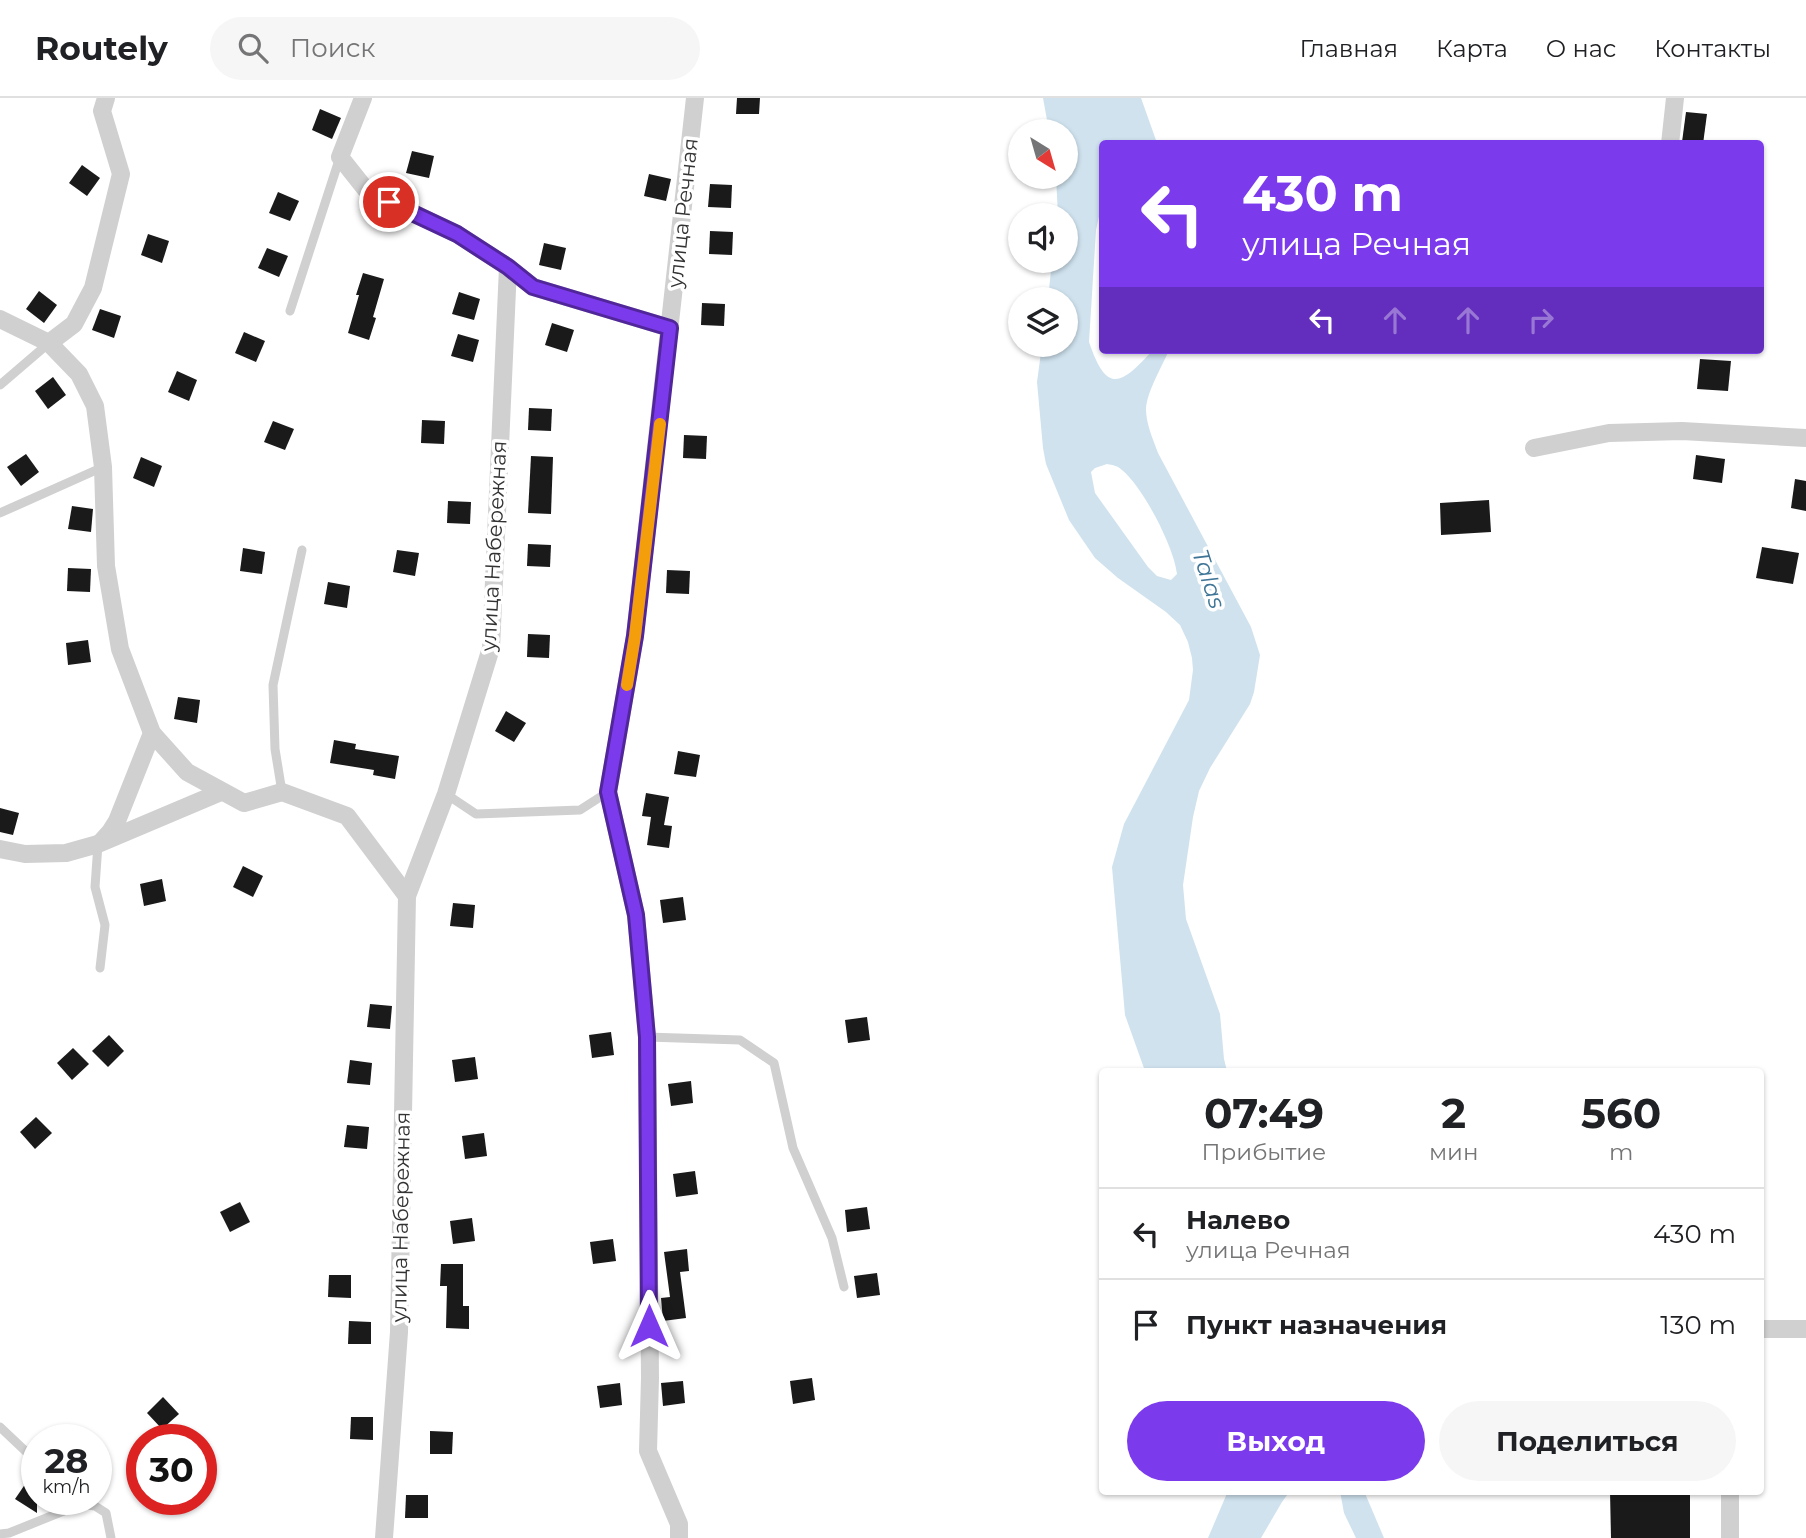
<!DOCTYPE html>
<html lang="ru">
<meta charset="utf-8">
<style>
:root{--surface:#fff;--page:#f6f6f6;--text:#202124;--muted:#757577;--line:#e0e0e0;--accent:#7c3aed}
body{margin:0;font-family:Montserrat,sans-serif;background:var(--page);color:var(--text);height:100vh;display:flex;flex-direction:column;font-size:26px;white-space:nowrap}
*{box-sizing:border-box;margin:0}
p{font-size:23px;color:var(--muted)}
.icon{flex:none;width:38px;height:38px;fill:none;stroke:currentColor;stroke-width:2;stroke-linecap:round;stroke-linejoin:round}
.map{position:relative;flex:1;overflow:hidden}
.sheet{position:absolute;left:1099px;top:970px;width:665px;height:427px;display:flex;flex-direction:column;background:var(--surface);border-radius:7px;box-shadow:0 2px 5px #0004}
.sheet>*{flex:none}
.banner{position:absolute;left:1099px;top:42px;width:665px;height:214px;border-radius:7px;box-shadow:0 2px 5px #0004;background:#7c3aed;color:#fff;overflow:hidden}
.needle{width:46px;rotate:143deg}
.buttons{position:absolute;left:1008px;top:21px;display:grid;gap:14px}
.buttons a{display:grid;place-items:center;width:70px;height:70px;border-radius:50%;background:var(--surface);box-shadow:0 2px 5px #0004;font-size:35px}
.speed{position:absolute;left:21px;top:1326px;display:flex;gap:14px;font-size:35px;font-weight:700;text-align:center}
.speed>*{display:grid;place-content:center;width:91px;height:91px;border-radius:50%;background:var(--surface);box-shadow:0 2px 5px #0004;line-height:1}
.speed small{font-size:18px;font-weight:400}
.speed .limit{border:10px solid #d22;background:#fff;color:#111}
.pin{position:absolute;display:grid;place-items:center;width:60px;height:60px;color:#fff;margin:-30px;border:4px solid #fff;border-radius:50%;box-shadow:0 2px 7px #0007}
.me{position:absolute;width:77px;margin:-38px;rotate:0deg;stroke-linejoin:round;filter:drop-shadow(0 0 5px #0008)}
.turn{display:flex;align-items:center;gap:24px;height:147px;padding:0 28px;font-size:32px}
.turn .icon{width:91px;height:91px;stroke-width:2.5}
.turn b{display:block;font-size:49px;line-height:60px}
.lanes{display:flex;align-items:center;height:66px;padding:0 28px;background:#0003;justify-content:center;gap:35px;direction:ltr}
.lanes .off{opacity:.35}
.eta{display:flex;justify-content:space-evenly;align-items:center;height:119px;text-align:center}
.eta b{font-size:42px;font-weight:700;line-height:49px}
.cta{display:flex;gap:14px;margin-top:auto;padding:14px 28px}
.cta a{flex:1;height:80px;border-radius:42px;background:var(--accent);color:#fff;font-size:28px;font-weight:700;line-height:80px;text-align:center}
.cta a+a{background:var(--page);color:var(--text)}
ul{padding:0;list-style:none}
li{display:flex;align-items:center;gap:21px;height:91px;padding:0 28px;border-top:2px solid var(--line)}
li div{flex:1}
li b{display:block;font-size:26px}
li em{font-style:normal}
header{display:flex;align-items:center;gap:42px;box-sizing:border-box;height:98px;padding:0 35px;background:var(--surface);border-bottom:2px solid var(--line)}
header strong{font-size:33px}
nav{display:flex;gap:38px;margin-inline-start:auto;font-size:24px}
.search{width:490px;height:63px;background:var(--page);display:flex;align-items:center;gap:18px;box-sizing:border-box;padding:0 24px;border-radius:38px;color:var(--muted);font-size:26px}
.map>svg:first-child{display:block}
.water{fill:#cfe2ee;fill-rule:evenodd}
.building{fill:#1a1a1a}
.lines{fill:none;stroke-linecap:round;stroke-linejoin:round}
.lane{stroke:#d0d0d0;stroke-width:9}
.street{stroke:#d0d0d0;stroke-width:18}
.route-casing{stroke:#51269a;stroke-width:18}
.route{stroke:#7c3aed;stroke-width:12}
.slow{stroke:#f59e0b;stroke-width:12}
.labels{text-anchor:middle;stroke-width:7;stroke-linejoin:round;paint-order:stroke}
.street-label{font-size:21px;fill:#333;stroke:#fff}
.water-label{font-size:23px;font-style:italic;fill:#3f7597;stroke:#fff}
</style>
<header>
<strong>Routely</strong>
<div class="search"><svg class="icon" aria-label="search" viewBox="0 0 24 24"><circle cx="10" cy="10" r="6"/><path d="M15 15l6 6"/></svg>Поиск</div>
<nav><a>Главная</a><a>Карта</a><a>О нас</a><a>Контакты</a></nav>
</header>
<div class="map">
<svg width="1806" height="1440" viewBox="0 0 1806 1440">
<rect width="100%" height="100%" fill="#fff"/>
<g class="water">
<path d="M 1043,0 L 1141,0 L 1157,45 L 1102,46 L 1102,105 L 1096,132 L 1089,244 C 1107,297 1121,287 1153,252 L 1169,252 C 1162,269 1147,293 1146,311 C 1146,326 1153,341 1158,355 L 1251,529 L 1260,557 L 1254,594 L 1250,606 L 1210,670 L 1199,693 L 1193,719 L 1183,787 L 1186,821 L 1220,916 L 1224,961 L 1227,973 L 1145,973 L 1125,917 L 1112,769 L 1124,726 L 1189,602 L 1193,572 L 1192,560 L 1188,544 L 1180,527 L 1166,514 L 1118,480 L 1095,460 L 1069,422 L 1046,366 L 1043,350 L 1037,284 L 1042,247 L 1066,247 L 1066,201 L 1048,201 L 1052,163 L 1066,163 L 1066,117 L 1058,117 L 1056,79 L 1066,79 L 1066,33 L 1049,33 ZM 1107,366 C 1113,367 1118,368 1122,372 C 1143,389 1174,449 1177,476 L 1171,482 L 1157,478 L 1148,469 L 1095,395 L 1091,374 L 1095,370 Z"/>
<polygon points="1228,1393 1290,1393 1282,1404 1261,1440 1208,1440"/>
<polygon points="1340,1393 1364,1393 1384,1440 1356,1440 1344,1415"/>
</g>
<g class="building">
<polygon points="737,0 760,0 759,16 736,16"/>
<polygon points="320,11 341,20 332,41 312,32"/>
<polygon points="1686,14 1707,16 1703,46 1682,44"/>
<polygon points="412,53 434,58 429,80 406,75"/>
<polygon points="82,67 100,80 87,98 69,85"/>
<polygon points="649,76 671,81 666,103 644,98"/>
<polygon points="710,86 732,87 731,110 708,109"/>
<polygon points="278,94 299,103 290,123 269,115"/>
<polygon points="710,133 733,134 732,157 709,156"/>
<polygon points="148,136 169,143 162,165 141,157"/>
<polygon points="544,145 566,150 561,172 539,167"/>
<polygon points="267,150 288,158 279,179 258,170"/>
<polygon points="363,175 384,181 373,219 376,220 369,242 348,235 359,197 356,197"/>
<polygon points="39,193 57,207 44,225 26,211"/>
<polygon points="459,194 480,201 474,222 452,216"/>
<polygon points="702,205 725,206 724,228 701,227"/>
<polygon points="100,211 121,218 114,240 92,232"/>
<polygon points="552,225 574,232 567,254 545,247"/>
<polygon points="244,234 265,243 256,264 235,255"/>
<polygon points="458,236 479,242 473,264 451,258"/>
<polygon points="1700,261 1731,263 1728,293 1697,291"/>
<polygon points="177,273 197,282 189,303 168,294"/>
<polygon points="53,279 66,297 48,311 35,293"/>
<polygon points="529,310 552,311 551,333 528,332"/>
<polygon points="422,322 445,323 444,346 421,345"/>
<polygon points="273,323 294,331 285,352 264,344"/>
<polygon points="684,337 707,338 706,361 683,360"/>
<polygon points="26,356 39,374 21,388 7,369"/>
<polygon points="1696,357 1725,361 1722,385 1693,381"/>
<polygon points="531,358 553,359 551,416 528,415"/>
<polygon points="141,359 162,368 154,389 133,380"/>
<polygon points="1795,381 1806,383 1806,413 1791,410"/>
<polygon points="1489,402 1491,434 1441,437 1440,405"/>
<polygon points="448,403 471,404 470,426 447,425"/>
<polygon points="72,408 93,411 91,434 68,431"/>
<polygon points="528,446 551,447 550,469 527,468"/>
<polygon points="1762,449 1799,455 1793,486 1756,480"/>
<polygon points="243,450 265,454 262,476 240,473"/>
<polygon points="397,452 419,455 415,478 393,474"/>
<polygon points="68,470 91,471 90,494 67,493"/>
<polygon points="667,472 690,473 689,496 666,495"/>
<polygon points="328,484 350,488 347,510 324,506"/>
<polygon points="528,536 550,537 549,560 527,559"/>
<polygon points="88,542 91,564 68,567 66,545"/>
<polygon points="178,599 200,602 197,625 174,621"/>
<polygon points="506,613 526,625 514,644 495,633"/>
<polygon points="334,642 356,646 355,651 399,658 395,681 373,677 374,672 330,665"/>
<polygon points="678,653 700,657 696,679 674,676"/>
<polygon points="646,695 669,699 664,727 672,728 669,750 647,747 651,719 642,718"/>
<polygon points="0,710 19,715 13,737 0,734"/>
<polygon points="243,768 263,778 253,799 233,789"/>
<polygon points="162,781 166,803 144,808 140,786"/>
<polygon points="683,799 686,822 663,825 660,802"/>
<polygon points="453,805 475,807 473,830 450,828"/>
<polygon points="370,906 392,908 390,931 367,929"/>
<polygon points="867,919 870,942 848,945 845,922"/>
<polygon points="611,934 614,957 592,960 589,937"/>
<polygon points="109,937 124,953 108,969 92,953"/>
<polygon points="73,950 89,966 72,982 57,965"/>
<polygon points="475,959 478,981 455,984 452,962"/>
<polygon points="350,962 372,965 370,987 347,985"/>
<polygon points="691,983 693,1005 671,1008 668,986"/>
<polygon points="36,1019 52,1035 35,1051 20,1034"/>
<polygon points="347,1027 369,1029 367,1051 344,1049"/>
<polygon points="484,1035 487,1058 465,1061 462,1038"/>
<polygon points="695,1073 698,1096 676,1099 673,1076"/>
<polygon points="240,1104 250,1124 230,1134 220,1114"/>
<polygon points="867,1109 870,1131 847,1134 845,1112"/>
<polygon points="472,1120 475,1143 453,1146 450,1123"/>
<polygon points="613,1141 616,1163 593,1166 590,1144"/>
<polygon points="687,1151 689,1173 680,1174 686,1220 663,1223 661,1200 670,1199 664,1154"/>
<polygon points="441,1166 463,1166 463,1208 469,1208 469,1231 446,1230 447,1188 440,1188"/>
<polygon points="877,1175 880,1197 857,1200 854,1178"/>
<polygon points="329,1177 351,1177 351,1200 328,1199"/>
<polygon points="349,1223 371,1224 371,1246 348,1246"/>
<polygon points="812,1280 815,1302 793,1306 790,1283"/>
<polygon points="683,1283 685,1305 663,1308 661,1285"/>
<polygon points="620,1285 622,1307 600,1310 597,1288"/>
<polygon points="163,1299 179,1316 162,1331 147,1315"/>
<polygon points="351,1319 373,1319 373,1342 350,1341"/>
<polygon points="430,1333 453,1334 452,1356 430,1356"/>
<polygon points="28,1382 37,1388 37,1415 15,1401"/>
<polygon points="1610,1393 1690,1393 1690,1440 1611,1440"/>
<polygon points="406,1397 428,1397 428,1420 405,1420"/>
</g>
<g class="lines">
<g class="lane">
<polyline points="290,213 340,59"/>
<polyline points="0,287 49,245"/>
<polyline points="0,415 103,369"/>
<polyline points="282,694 275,651 273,587 302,452"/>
<polyline points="446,696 476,716 580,712 608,694"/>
<polyline points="98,746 95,789 105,827 100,870"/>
<polyline points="647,939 740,942 774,965 793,1050 832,1140 844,1189"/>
<polyline points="0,1329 37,1364"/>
<polyline points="0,1436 9,1435 81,1406 95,1408 106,1415 111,1440"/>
</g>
<g class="street">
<polyline points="363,0 340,59 367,93 457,136 508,169 533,189 670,230"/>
<polyline points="1670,46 1675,0"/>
<polyline points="0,221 49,245 79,276 95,308 103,369 106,468 120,551 152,635 187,674 244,705 282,694 347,718 407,798"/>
<polyline points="49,245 74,226 93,190 121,76 102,13 106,0"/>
<polyline points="1534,350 1609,335 1682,333 1806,340"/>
<polyline points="101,744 110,734 117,723 152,635"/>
<polyline points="0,751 25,756 66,755 98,746 221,694"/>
<polyline points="1760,1231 1806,1231"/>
<polyline points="384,1440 399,1234 407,798 446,696 491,550 508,169"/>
<polyline points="679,1440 679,1426 648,1353 650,1280 647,939 636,817 608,694 635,538 695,0"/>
<polyline points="1730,1440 1730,1393"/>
</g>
</g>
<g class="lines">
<defs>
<polyline id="route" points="389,104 457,136 508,169 533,189 670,230 635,538 608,694 636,817 647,939 649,1228"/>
</defs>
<use href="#route" class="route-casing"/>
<use href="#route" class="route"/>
<polyline class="slow" points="627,587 635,538 660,326"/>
</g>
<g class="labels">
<g class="street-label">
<text transform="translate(683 115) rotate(-84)" y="7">улица Речная</text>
<text transform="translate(494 448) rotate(-87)" y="7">улица Набережная</text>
<text transform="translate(401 1119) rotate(-89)" y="7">улица Набережная</text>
</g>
<g class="water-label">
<text transform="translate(1209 481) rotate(72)" y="8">Talas</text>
</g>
</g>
</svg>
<div class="buttons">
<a><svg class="needle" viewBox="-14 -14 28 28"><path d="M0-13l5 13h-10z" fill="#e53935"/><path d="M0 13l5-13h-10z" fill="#757577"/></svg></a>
<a><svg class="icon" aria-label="sound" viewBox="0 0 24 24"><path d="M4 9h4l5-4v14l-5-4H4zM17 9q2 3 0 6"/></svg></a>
<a><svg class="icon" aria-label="layers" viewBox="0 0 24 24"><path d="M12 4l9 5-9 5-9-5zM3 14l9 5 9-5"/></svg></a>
</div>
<div class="speed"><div>28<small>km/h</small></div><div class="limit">30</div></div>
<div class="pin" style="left:389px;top:104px;background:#d93025"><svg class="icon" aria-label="arrive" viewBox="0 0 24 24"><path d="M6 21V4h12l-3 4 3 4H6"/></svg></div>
<svg class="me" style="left:649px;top:1228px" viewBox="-20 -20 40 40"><path d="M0-17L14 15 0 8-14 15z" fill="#7c3aed" stroke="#fff" stroke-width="4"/></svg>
<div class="banner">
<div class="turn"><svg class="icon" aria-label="left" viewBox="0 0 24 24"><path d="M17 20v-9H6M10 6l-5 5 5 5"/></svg><div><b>430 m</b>улица Речная</div></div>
<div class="lanes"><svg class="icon" aria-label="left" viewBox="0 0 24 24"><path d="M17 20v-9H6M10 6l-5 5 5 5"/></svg><svg class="icon off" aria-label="ahead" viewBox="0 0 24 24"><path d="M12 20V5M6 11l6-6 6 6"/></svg><svg class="icon off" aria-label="ahead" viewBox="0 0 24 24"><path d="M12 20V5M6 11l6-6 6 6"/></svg><svg class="icon off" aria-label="right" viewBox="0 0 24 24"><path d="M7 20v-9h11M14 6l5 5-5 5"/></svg></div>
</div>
<section class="sheet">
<div class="eta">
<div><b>07:49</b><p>Прибытие</p></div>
<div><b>2</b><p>мин</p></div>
<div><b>560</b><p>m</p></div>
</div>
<ul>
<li><svg class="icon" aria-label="left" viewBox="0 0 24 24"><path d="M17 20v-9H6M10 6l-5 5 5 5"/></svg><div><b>Налево</b><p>улица Речная</p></div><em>430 m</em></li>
<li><svg class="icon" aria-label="arrive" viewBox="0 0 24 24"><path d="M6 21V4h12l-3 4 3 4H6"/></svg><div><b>Пункт назначения</b></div><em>130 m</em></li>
</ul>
<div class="cta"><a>Выход</a><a>Поделиться</a></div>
</section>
</div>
